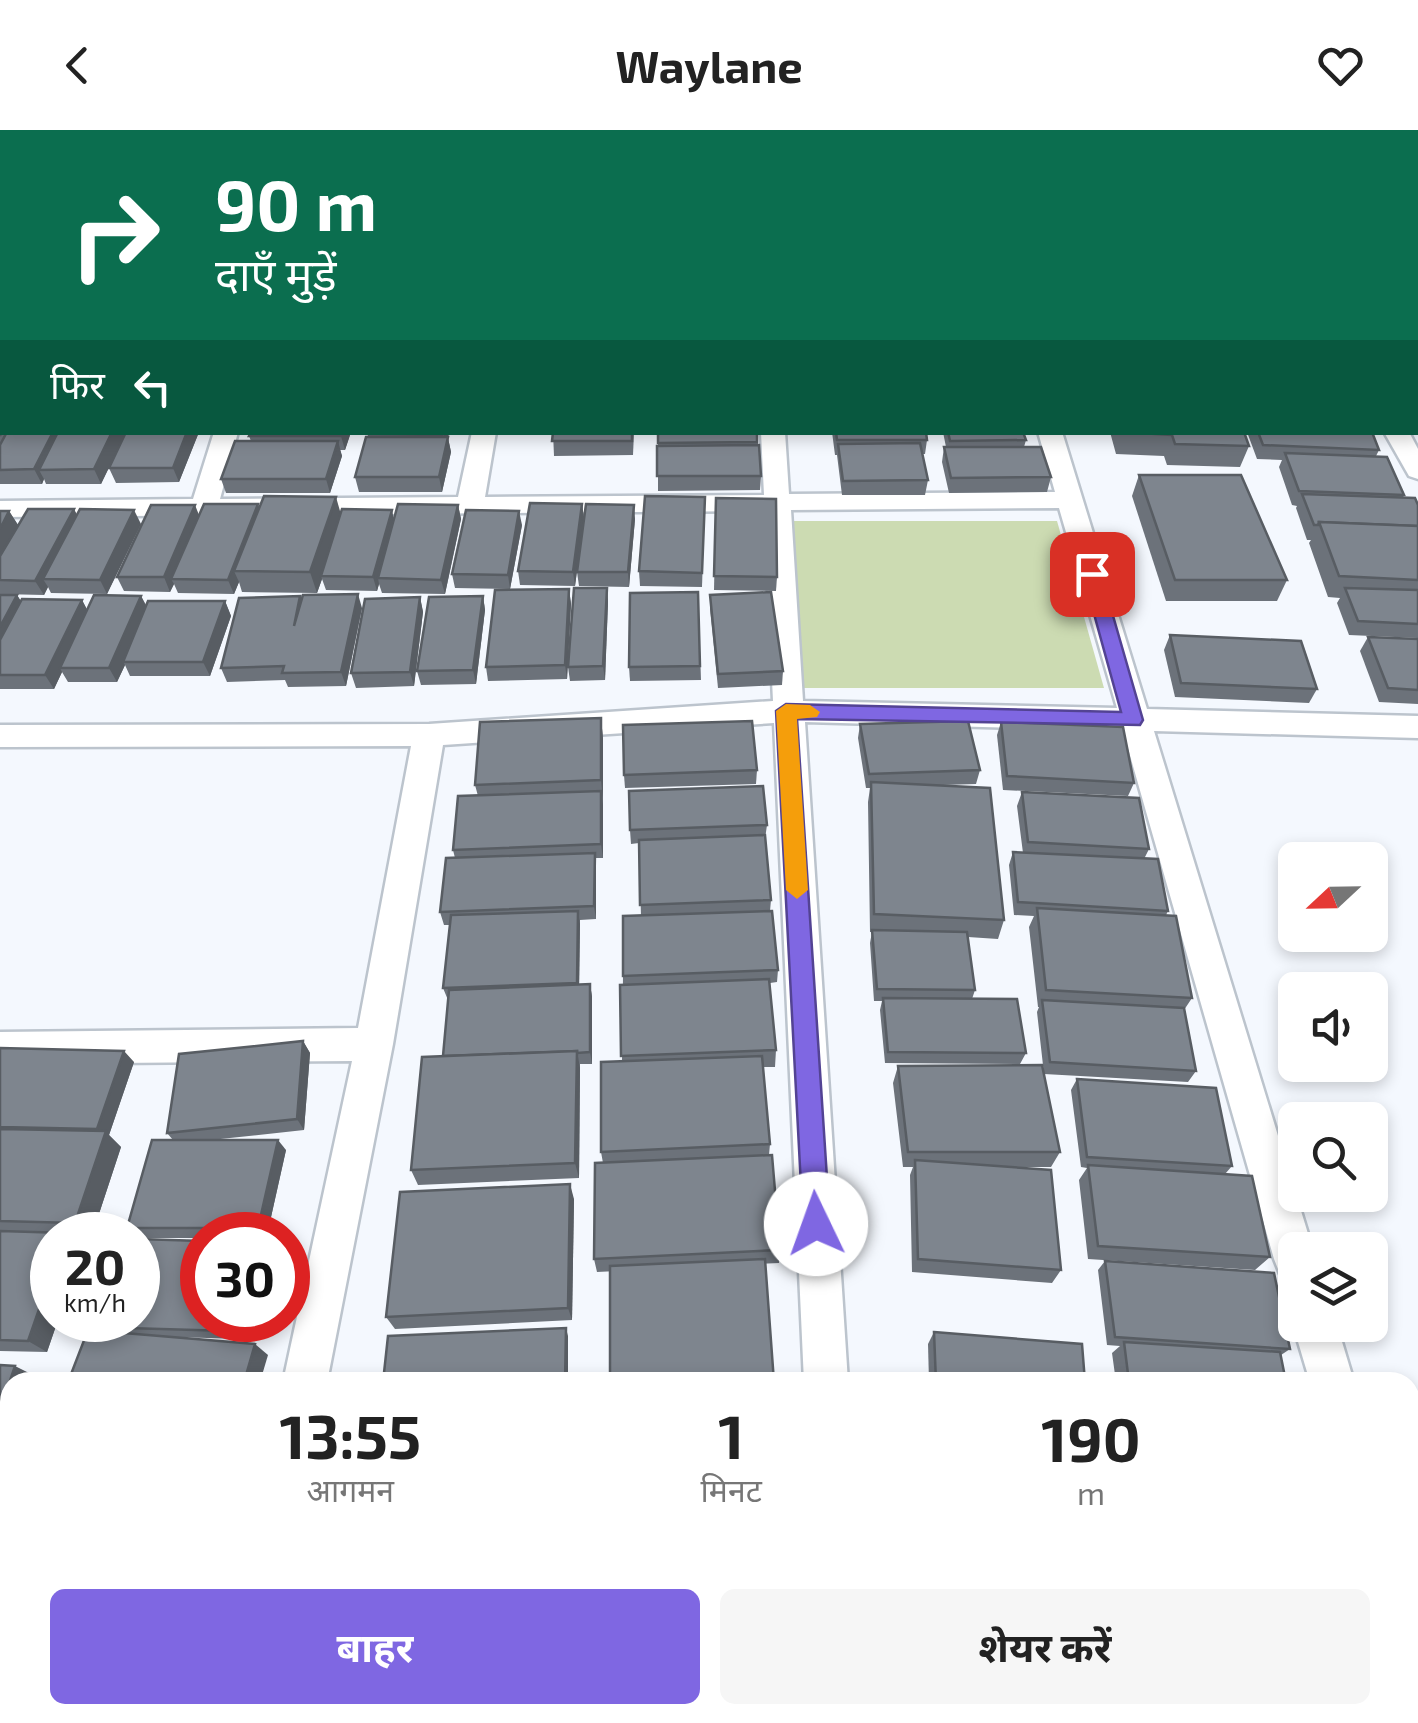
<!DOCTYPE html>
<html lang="hi">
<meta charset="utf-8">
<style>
:root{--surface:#fff;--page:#f6f6f6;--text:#222;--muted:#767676;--accent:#7f67e2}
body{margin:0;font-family:"Exo 2","Noto Sans Devanagari",sans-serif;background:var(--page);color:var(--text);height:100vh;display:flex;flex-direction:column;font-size:38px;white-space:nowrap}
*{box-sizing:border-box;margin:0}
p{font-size:32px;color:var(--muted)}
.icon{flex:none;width:55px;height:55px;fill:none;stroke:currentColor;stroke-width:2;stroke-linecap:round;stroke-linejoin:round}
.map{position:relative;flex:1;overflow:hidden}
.drawer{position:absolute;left:0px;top:1242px;width:1420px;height:352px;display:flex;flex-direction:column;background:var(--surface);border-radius:30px 30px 0 0;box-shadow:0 5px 15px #0003}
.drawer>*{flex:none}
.banner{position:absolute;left:0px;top:0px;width:1420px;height:305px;box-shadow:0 5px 15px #0003;background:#0b6e4f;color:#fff;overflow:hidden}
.needle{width:65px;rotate:248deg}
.controls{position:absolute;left:1278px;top:712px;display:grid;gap:20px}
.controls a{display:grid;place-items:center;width:110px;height:110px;border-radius:15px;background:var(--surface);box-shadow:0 5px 15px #0003;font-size:50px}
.speed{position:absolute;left:30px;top:1082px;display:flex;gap:20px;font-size:50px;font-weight:700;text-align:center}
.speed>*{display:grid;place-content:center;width:130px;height:130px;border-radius:50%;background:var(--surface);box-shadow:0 5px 15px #0003;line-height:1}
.speed small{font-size:25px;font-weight:400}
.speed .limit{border:15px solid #d22;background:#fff;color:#111}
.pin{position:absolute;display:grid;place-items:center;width:85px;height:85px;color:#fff;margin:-42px;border-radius:20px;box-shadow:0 5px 15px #0006}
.me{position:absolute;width:110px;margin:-55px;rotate:357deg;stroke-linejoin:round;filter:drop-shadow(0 0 8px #0008)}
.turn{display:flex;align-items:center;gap:35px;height:210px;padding:0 50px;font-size:45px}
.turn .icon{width:130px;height:130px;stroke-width:2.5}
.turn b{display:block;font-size:70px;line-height:85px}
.then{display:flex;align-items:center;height:95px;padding:0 50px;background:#0003;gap:20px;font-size:38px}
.eta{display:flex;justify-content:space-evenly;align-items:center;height:170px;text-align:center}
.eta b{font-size:60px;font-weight:700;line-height:70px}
.action{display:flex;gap:20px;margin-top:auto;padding:20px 50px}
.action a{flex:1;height:115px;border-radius:15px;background:var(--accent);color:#fff;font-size:40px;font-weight:700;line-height:115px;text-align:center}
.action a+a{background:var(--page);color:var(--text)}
header{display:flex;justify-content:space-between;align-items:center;height:130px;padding:0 50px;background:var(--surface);font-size:45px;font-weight:700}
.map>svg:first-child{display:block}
.commercial{fill:#fceae0}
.green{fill:#ccdbb2}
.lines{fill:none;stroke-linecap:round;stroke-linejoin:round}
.stream{fill:#95d7e4;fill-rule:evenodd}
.street-casing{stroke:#bcc4cd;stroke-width:5}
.street{fill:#fff;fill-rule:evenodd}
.wall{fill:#6c727a}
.shaded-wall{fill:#585d63}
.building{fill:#7e858e;stroke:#585d63;stroke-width:2.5}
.route{fill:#7f67e2;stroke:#534393;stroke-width:2.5}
.slow{fill:#f59e0b}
</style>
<header><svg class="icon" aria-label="back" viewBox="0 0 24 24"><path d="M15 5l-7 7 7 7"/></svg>Waylane<svg class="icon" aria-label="heart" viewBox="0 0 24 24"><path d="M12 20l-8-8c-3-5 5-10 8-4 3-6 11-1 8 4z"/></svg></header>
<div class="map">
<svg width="1418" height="1593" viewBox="0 0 1418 1593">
<rect width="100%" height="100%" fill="#f4f8fe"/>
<polygon class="commercial" points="728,0 1198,0 1199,2 729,2"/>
<polygon class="green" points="788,391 1057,391 1104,558 799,558"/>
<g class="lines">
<g class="stream">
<polygon points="525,0 545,0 548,2 532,2"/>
<rect x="0" y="72" width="2" height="4"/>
</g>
<defs>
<g id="street">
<polygon points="629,0 652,0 653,2 631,2"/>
<polygon points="1209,0 1227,0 1228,2 1210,2"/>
<path d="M 214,302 L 238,302 L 220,369 L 458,367 L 472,302 L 496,302 L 485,367 L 764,365 L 761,302 L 785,302 L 789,364 L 1055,362 L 1038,302 L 1062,302 L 1147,579 L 1418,586 L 1418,608 L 1154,601 L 1313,1120 L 1295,1120 L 1295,1150 L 1280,1144 L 1274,1129 L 1123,601 L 805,592 L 848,1252 L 804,1252 L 774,593 L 443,615 L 393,914 L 327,1252 L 283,1252 L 352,931 L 0,934 L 0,902 L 358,898 L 411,616 L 0,617 L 0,595 L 429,594 L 773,571 L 764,381 L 0,387 L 0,371 L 193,369 ZM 1059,378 L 1117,578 L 803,571 L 791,380 Z"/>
<polygon points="1384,302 1409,302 1418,319 1418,349 1409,346"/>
<polygon points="1295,1191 1295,1195 1337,1195 1354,1252 1310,1252 1293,1195"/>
<polygon points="1410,1486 1418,1489 1418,1563 1410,1560"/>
<polygon points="210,1585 262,1585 261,1593 209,1593"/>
<polygon points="819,1585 871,1585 872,1593 820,1593"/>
</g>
</defs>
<use href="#street" class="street-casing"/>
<use href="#street" class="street"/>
</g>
<g class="wall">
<rect x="0" y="221" width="2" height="61"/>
<polygon points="0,282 2,302 199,302 179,352 116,353 109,338 122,311 101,354 46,354 44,349 42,354 0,354"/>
<polygon points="351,302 345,320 340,320 342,326 330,363 226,363 221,349 251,311 249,306"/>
<polygon points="449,302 448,308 451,322 442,362 359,362 355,347 368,307 368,304"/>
<polygon points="553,302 634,302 633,325 554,326"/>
<polygon points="658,302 757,302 761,346 760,360 658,361"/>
<polygon points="832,302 926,302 927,310 925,324 922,324 928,350 925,365 842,365 837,325 835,325"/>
<polygon points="943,302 1023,302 1026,310 1024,317 1051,347 1047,362 949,363 942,332 944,317 946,317"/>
<polygon points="1110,302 1244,302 1249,316 1240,337 1167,335 1164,326 1116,324"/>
<polygon points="1247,302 1372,302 1379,320 1376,326 1404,365 1403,368 1418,375 1418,508 1349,505 1337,473 1340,468 1328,467 1309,413 1311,410 1307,410 1296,378 1297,376 1292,375 1279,337 1282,330 1257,329"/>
<polygon points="1139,345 1287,450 1277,471 1166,471 1132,366"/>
<polygon points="705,367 702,457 640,456 639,441"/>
<polygon points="716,368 777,447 776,461 714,460"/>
<polygon points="258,374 259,378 341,383 394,389 458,375 461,389 445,464 382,463 379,454 377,461 326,460 322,449 317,463 242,462 239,452 234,464 178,463 174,454 170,462 124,461 117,447 199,385"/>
<polygon points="582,374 584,388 575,456 520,455 518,441"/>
<polygon points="74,379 77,385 141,394 107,464 51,463 48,457 44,465 0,464 0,381 9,381 18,395"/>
<polygon points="635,389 629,457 579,456 577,442"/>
<polygon points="522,395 510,459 455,458 452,444"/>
<polygon points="607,458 608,472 605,550 570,551 568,537"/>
<polygon points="569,459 571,474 567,549 488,551 486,537"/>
<polygon points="698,462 701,550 630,551 629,537"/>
<polygon points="0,465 17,465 21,471 82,470 87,480 141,466 146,475 225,471 231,486 210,546 130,546 125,535 117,552 68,552 62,542 54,559 0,559"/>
<polygon points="710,465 783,541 782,555 718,558 710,479"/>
<polygon points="300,466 301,470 362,478 346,556 288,557 285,550 227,552 221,538"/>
<polygon points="483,466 485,480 476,554 421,555 417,541"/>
<polygon points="420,467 423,482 414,556 356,558 351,543"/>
<polygon points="1170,505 1317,559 1309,573 1175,567 1164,520"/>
<polygon points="1368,507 1418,509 1418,574 1379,572 1360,521"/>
<polygon points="601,588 603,609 603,728 595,728 596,789 580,790 579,855 590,854 592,867 592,934 580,934 579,1048 418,1055 411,1040 443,926 448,870 443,858 450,795 444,795 440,782 455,728 453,720 478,666 475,655"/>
<polygon points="1001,592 1134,653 1128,666 1003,660 997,605"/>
<polygon points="860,594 980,640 976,654 943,655 1004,790 998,809 968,807 975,860 972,869 1026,923 1020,934 885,933 880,880 882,871 874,871 870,813 872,802 870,802 868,672 870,658 866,658 858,608"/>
<polygon points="757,640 756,654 625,658 624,645"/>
<polygon points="1022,662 1149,719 1144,729 1168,781 1166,785 1192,868 1184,880 1196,941 1188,952 1044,944 1060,1022 1051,1037 1006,1037 1061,1140 1052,1153 912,1142 910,1045 913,1037 903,1037 893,953 898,936 1044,944 1037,882 1039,877 1038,877 1029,797 1034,786 1014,785 1009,735 1013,722 1023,723 1017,676"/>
<polygon points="767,695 765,709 771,770 770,781 778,840 777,852 770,853 776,920 775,937 763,937 770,1014 769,1025 780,1120 779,1133 597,1142 594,1129 603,1033 601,1022 622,931 623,846 641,786 639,713 631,714 630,700"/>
<polygon points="303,911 310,923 304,1000 211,1010 286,1020 267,1105 202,1105 202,1108 138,1108 138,1105 134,1105 127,1098 173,1010 167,1003"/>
<polygon points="0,918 134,932 109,1005 121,1017 92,1105 52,1105 52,1190 58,1190 47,1222 0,1221"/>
<polygon points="1077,949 1232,1036 1225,1044 1270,1127 1255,1140 1088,1129 1079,1050 1087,1038 1081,1037 1071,960"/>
<polygon points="574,1069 572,1190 395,1199 386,1187"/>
<polygon points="1105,1131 1290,1219 1281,1225 1286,1252 1116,1252 1112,1223 1120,1216 1107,1215 1098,1140"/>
<polygon points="202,1190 245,1190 240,1209 175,1207 268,1225 98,1201 92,1197"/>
<polygon points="934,1202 1085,1252 929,1252 928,1214"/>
<polygon points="1019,1585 1113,1585 1114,1592 1101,1593"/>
<polygon points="1184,1585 1409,1585 1411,1593 1185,1593"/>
</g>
<g class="shaded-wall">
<polygon points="53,302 68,302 39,340 44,349 42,354 34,339"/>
<polygon points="112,302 126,302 101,354 94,339"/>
<polygon points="187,302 199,302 179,352 173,338"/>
<polygon points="342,302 351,302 345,320 341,306"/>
<polygon points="443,302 449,302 448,308 451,322 442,362 439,347 445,318"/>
<polygon points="338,311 342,326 330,363 326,349"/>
<polygon points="336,367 342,388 321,446 322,449 317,463 310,442"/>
<polygon points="258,374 263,389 234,441 239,452 234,464 228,450"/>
<polygon points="582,374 584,388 575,456 573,442"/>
<polygon points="195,375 201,390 171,449 174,454 170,462 164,447"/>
<polygon points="458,375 461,389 445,464 441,450"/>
<polygon points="634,375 635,389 629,457 628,442"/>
<polygon points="74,379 81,394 43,449 48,457 44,465 35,451"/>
<polygon points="134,380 141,394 107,464 100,450"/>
<polygon points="392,380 395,395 378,448 379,454 377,461 373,447"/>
<polygon points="9,381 18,395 0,431 0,399"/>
<polygon points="519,381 522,395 510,459 508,445"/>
<polygon points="607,458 608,472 605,550 603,536"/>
<polygon points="569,459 571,474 567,549 565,535"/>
<polygon points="358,464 362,478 346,556 341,542"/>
<polygon points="17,465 26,480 0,528 0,497"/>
<polygon points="141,466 148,480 123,532 125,535 117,552 109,538"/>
<polygon points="483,466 485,480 476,554 473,540"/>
<polygon points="420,467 423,482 414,556 410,542"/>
<polygon points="82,470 90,485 60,538 62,542 54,559 45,545"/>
<polygon points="225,471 231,486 210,546 203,532"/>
<polygon points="601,588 603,609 603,670 601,650"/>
<polygon points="601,661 603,675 603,728 601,714"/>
<polygon points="595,723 596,736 596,789 594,776"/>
<polygon points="578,781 580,794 579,865 577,853"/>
<polygon points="590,854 592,867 592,934 590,922"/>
<polygon points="303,911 310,923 304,1000 297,989"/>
<polygon points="124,921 134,932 109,1005 121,1017 92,1105 90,1105 75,1093 104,1006 97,999"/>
<polygon points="577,921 580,938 579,1048 575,1033"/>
<polygon points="278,1010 286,1020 267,1105 264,1105 258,1098"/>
<polygon points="570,1054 574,1069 572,1190 568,1178"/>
<polygon points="52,1142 52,1190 58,1190 47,1222 28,1211"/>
<polygon points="234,1190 245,1190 240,1209 230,1201"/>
<polygon points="566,1198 568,1206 568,1252 565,1252"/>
<polygon points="255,1214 268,1225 260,1252 244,1252"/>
<polygon points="15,1236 29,1243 25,1252 10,1252 10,1298 1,1324 0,1323 0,1280"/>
<polygon points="4,1338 10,1340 10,1369 0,1399 0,1350"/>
<polygon points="124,1585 144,1585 141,1593 122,1593"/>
<polygon points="518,1585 525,1585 524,1593 518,1593"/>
</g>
<g class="building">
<rect x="0" y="221" width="2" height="46"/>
<polygon points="0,282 2,282 2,301 0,306"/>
<polygon points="7,302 53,302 34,339 0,340 0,315"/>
<polygon points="58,302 112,302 94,339 39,340"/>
<polygon points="126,302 187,302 173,338 109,338"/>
<polygon points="251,302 342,302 341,306 249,306"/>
<polygon points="368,302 443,302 442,305 368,304"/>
<polygon points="553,302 632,302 632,311 552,311"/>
<polygon points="658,302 757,302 757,312 658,313"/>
<polygon points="836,302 926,302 927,310 837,310"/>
<polygon points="948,302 1023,302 1026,310 950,311"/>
<polygon points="1122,302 1244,302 1249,316 1175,314 1172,305"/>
<polygon points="1258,302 1372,302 1379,320 1263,315"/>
<polygon points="366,307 448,307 439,347 355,347"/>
<polygon points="235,311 338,311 326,349 221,349"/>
<polygon points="920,313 928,350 843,351 838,314"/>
<polygon points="759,315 761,346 657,346 657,316"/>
<polygon points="944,317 1041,317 1051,347 951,348"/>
<polygon points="1285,323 1387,327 1404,365 1299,361"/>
<polygon points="1139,345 1241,345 1287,450 1175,450"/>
<polygon points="1302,364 1415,368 1418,375 1418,396 1319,392 1318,395 1314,395"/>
<polygon points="264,366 336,367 310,442 234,441"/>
<polygon points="645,366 705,367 702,443 639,441"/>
<polygon points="716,368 776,369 777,447 714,446"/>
<polygon points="530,373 582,374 573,442 518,441"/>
<polygon points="204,374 258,374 228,450 171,449"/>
<polygon points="398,374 458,375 441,450 378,448"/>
<polygon points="586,374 634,375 628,442 577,442"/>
<polygon points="151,375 195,375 164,447 117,447"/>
<polygon points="28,379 74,379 35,451 0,450 0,426"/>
<polygon points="80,379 134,380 100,450 43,449"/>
<polygon points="342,379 392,380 373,447 321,446"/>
<polygon points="466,380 519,381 508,445 452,444"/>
<polygon points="0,381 9,381 0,399"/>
<polygon points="1319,392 1418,396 1418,450 1339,446"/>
<polygon points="574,458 607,458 603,536 568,537"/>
<polygon points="1345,458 1418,460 1418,494 1358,491"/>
<polygon points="569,459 565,535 486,537 495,460"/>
<polygon points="698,462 700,536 629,537 630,463"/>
<polygon points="771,462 783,541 718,544 710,465"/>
<polygon points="358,464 341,542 282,543 284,536 221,538 239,468 300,466 294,496 303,465"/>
<polygon points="0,465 17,465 0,497"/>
<polygon points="94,465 141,466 109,538 60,538"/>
<polygon points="483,466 473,540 417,541 429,467"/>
<polygon points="420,467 410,542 351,543 365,469"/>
<polygon points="22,469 82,470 45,545 0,545 0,510"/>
<polygon points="148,471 225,471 203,532 123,532"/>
<polygon points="1170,505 1301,511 1317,559 1181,553"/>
<polygon points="1368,507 1418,509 1418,560 1388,558"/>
<polygon points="601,588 601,650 475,655 480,592"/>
<polygon points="752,591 757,640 624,645 623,595"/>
<polygon points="968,591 980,640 869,644 860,594"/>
<polygon points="1001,592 1123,597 1134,653 1007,646"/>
<polygon points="871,652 990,658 1004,790 874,784"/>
<polygon points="763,656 767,695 630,700 629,661"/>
<polygon points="601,661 601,714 453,720 458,666"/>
<polygon points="1022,662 1139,668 1149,719 1028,712"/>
<polygon points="765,705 771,770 640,775 639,710"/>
<polygon points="1013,722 1158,729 1168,781 1018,772"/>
<polygon points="595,723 594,776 440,782 446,728"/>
<polygon points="1037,778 1176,786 1192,868 1046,860"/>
<polygon points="578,781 577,853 443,858 451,785"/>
<polygon points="772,781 778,840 623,846 623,786"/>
<polygon points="872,800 967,802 975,860 877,859"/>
<polygon points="769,849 776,920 621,926 620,855"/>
<polygon points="590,854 590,922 577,923 577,921 443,926 449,860"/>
<polygon points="883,868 1017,869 1026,923 888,922"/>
<polygon points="1042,870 1184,878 1196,941 1050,932"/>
<polygon points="303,911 297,989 167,1003 179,924"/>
<polygon points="0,918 124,921 97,999 0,997"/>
<polygon points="577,921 575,1033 411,1040 422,927"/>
<polygon points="762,926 770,1014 601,1022 601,932"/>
<polygon points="1042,935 1060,1022 908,1022 898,936"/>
<polygon points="1077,949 1216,958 1232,1036 1087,1027"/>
<polygon points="0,999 106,1001 75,1093 0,1091"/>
<polygon points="152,1010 278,1010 258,1098 127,1098"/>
<polygon points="772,1025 780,1120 594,1129 595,1033"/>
<polygon points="915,1030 1051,1040 1061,1140 918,1129"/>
<polygon points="1088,1035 1252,1046 1270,1127 1098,1116"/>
<polygon points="570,1054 568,1178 386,1187 400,1062"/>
<polygon points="0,1101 66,1103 65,1105 52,1105 52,1142 28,1211 0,1210"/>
<polygon points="138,1109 202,1111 202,1190 234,1190 230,1201 92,1197 94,1190 138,1190"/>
<polygon points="765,1129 774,1252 610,1252 610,1136"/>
<polygon points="1105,1131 1274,1143 1290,1219 1115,1207"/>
<polygon points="566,1198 565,1252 383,1252 388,1206"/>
<polygon points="88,1200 255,1214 244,1252 68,1252"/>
<polygon points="934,1202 1082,1214 1085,1252 936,1252"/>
<polygon points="1124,1212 1280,1222 1286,1252 1129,1252"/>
<polygon points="0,1235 15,1236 0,1280"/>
<polygon points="5,1450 10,1450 10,1585 124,1585 122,1593 0,1593 0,1465"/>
<polygon points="313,1585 518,1585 518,1593 312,1593"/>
<polygon points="589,1585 803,1585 804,1593 589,1593"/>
<polygon points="1040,1585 1113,1585 1114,1592"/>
<polygon points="1200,1585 1409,1585 1411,1593 1201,1593"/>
</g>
<polygon class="route" points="1092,438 1101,444 1143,590 1140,595 797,589 830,1094 826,1104 816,1107 807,1104 803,1094 776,581 786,574 1121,582 1083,444"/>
<polygon class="slow" points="786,574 810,575 820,582 817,587 797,589 808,760 797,769 786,760 776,581"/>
</svg>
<div class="controls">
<a><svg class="needle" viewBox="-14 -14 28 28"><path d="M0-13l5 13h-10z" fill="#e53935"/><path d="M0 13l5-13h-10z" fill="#767676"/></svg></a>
<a><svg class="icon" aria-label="sound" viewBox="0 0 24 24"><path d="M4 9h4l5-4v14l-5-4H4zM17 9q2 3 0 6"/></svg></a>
<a><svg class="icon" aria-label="search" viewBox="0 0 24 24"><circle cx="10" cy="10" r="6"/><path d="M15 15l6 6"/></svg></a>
<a><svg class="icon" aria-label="layers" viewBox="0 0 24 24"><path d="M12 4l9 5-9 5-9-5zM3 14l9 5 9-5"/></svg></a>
</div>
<div class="speed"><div>20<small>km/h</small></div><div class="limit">30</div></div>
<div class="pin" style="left:1092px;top:444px;background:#d93025"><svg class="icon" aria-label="arrive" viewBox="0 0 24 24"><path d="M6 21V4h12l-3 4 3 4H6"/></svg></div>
<svg class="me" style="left:816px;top:1094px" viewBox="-20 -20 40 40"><circle r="19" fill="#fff"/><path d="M0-13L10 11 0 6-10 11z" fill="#7f67e2"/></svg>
<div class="banner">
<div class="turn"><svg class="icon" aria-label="right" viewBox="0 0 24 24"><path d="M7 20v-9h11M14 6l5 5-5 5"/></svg><div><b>90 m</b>दाएँ मुड़ें</div></div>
<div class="then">फिर<svg class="icon" aria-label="left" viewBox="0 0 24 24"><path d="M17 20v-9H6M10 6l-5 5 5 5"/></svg></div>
</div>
<section class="drawer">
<div class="eta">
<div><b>13:55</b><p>आगमन</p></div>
<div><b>1</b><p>मिनट</p></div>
<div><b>190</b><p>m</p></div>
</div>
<div class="action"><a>बाहर</a><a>शेयर करें</a></div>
</section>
</div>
